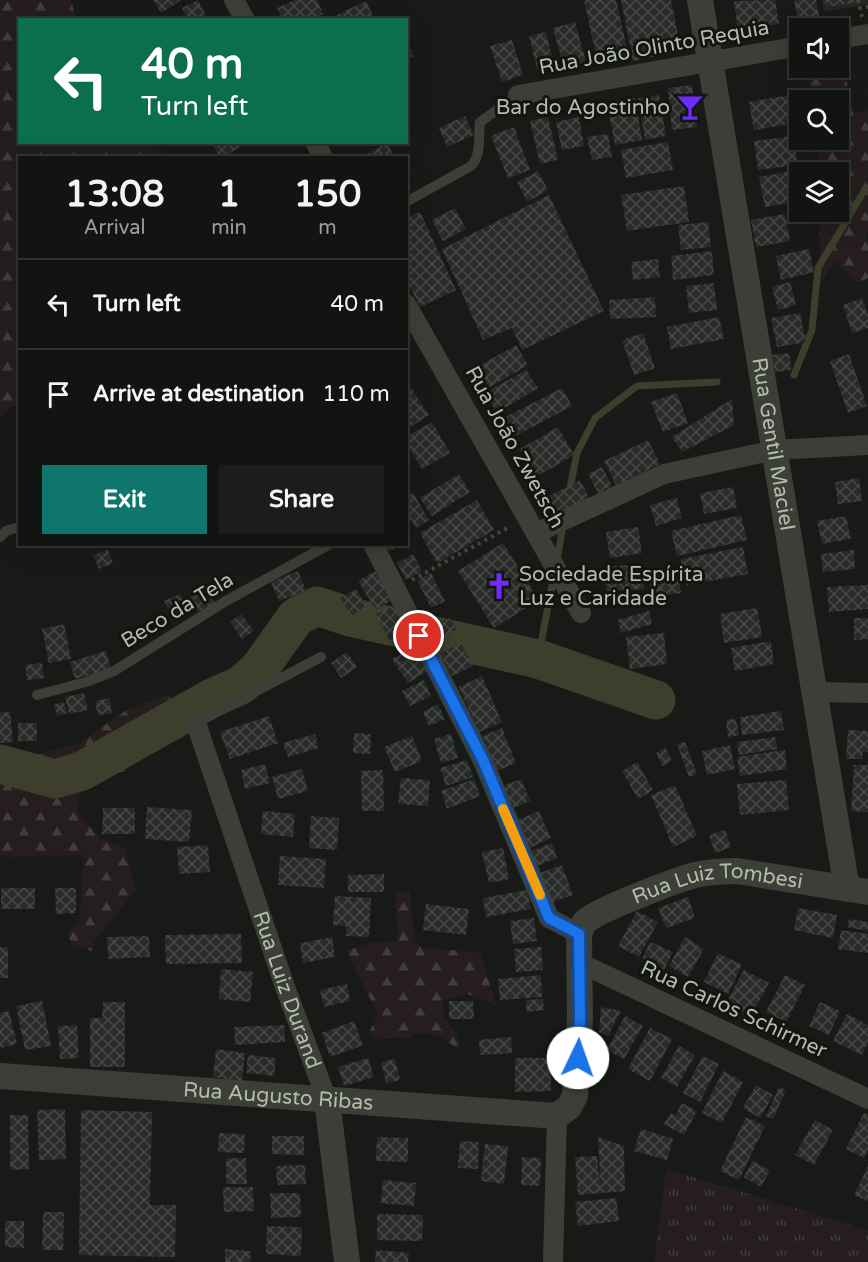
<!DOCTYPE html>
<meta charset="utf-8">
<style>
:root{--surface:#121411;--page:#1b1d1a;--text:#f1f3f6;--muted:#9c9e9f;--line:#313331;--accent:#0f766e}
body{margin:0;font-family:"Varela Round",sans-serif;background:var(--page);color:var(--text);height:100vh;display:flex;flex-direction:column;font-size:22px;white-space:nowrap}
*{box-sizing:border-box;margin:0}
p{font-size:20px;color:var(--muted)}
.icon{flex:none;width:33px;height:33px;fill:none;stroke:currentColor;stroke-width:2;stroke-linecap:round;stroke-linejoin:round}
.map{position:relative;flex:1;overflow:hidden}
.panel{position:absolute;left:18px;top:156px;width:390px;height:390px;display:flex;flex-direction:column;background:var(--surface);border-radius:0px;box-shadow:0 6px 24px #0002,0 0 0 2px var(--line)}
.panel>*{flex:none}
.top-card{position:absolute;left:18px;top:18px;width:390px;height:126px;border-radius:0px;box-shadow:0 6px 24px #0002,0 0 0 2px var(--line);background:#0b6e4f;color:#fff;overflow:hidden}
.tools{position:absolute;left:789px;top:18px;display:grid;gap:12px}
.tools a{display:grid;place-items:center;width:60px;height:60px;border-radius:0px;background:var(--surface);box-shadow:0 6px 24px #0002,0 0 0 2px var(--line);font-size:30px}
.pin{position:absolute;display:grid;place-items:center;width:51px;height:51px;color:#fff;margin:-26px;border:3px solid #fff;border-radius:50%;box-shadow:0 2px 6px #0007}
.me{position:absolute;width:66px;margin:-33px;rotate:3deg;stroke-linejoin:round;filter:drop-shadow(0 0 4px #0008)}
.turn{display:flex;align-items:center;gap:21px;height:126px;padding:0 24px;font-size:27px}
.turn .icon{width:78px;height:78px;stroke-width:2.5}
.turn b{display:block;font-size:42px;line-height:51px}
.eta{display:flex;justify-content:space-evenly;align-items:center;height:102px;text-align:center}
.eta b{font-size:36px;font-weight:800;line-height:42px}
.primary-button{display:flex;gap:12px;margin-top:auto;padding:12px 24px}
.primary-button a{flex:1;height:69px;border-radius:0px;background:var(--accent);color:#fff;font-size:24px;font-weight:800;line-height:69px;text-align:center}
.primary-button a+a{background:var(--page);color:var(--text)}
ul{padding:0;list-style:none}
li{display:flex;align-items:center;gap:18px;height:90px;padding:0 24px;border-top:2px solid var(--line)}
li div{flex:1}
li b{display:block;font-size:22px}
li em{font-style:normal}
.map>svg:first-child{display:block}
.built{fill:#242723}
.grass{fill:url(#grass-tufts)}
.forest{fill:url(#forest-firs)}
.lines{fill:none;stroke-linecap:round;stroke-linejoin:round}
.stream{stroke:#3d3f2c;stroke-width:7}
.river{stroke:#3d3f2c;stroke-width:39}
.building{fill:url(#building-cross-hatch)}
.path{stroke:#43463e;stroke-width:4;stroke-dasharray:3 4.5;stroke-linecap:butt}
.service{stroke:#3b3f38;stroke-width:10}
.minor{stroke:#3b3f38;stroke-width:20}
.tertiary{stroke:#3b3f38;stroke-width:26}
.route-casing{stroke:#114b97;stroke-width:15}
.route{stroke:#1a73e8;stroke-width:10}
.slow{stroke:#f59e0b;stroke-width:10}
.labels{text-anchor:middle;stroke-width:6;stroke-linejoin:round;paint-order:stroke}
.street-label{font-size:21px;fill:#b4bba8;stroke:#131512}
.poi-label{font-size:21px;fill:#b4bba8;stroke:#131512;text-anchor:end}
</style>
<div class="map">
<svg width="868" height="1262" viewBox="0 0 868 1262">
<defs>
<pattern id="grass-tufts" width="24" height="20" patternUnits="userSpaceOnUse" patternTransform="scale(1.5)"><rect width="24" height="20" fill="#251d1e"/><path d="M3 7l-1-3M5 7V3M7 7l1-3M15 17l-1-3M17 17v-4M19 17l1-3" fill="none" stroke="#423c3c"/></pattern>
<pattern id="forest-firs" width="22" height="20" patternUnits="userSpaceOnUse" patternTransform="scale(1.5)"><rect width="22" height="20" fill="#251d1e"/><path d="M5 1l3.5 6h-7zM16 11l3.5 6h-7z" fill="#423c3c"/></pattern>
<pattern id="building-cross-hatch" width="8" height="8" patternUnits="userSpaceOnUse" patternTransform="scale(1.5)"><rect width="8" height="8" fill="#282b27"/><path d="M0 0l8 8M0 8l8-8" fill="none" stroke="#454844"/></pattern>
</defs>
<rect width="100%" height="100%" fill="#181a17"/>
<polygon class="built" points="822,0 868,0 868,4 824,12"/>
<polygon class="grass" points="666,1169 868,1230 868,1262 654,1262"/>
<g class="forest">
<polygon points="0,0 71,0 76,19 20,20 20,142 157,143 165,157 20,158 19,401 0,417"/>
<polygon points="818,68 838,68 845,75 854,113 868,111 868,231 866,231 868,246 868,278 858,283 835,261 821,284 819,212 838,212 838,172 819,172 819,140 838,140 838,100 813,100 803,71"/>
<polygon points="170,693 169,710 131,746 126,771 83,781 77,811 100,838 125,848 136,890 94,942 92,951 73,946 68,935 72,927 80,920 83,855 7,857 0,855 0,755 23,759 79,743 125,711"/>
<path d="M 410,891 L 414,937 L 420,947 L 480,953 L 496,1005 L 467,994 L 442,1001 C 441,1024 460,1027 460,1050 L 437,1035 L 417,1033 L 411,1038 L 393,1037 L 375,1040 L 370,1030 L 377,1017 L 375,1008 L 346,951 L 369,943 L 396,941 L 398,936 L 395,892 Z"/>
</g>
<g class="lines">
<g class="stream">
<polyline points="794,375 812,330 818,268 864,191 868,192"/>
<polyline points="569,493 577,453 595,418 637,386 717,382"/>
<polyline points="557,561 563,525"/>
<polyline points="538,659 554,575"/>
</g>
<polyline class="river" points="0,764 55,779 82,771 212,698 241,685 259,669 296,617 317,606 350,617 538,659 656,700"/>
</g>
<g class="building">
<polygon points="153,0 181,0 161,13"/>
<polygon points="198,0 208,20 187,20 182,8"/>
<polygon points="295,0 317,0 323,14 311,20 282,20 277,8"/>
<polygon points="584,0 616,0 629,57 598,64"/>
<polygon points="621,0 671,0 681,51 633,61"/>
<polygon points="775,0 779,24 738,30 734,1"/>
<polygon points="794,0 816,0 820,21 799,25"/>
<polygon points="825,0 854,0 854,3 826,7"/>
<polygon points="366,1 375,20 326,20"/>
<polygon points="575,22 586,62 564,68 553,28"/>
<polygon points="546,32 554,65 537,69 529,36"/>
<polygon points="406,40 413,56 406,59"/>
<polygon points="512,40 523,75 502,82 490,46"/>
<polygon points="692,85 697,127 672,130 668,88"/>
<polygon points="659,95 666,136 645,140 638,98"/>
<polygon points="791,95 795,123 754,130 749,102"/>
<polygon points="635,98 642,140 615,145 607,102"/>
<polygon points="465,116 474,135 447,147 439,128"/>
<polygon points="548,117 558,160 540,164 530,121"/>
<polygon points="579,117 584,146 562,150 556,122"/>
<polygon points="514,127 530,170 508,178 491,136"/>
<polygon points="608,134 612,157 592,160 587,137"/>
<polygon points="793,136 798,165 758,170 754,141"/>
<polygon points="211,142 249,142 222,158 220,158"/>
<polygon points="668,142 673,170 626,178 621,150"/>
<polygon points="387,143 395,158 360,158"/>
<polygon points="798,170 800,201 765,207 759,177"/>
<polygon points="538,171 548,190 527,202 517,182"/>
<polygon points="684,186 689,222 627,231 621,195"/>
<polygon points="549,195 604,311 522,350 512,328 483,340 442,249"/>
<polygon points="455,208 466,229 443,241 432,220"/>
<polygon points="420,212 456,290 420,307 406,279 406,218"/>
<polygon points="785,214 790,241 756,247 751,220"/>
<polygon points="708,222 711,247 681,250 678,225"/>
<polygon points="809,249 814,272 781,280 776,256"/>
<polygon points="712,251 714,275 673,280 671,256"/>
<polygon points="658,259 660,277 633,280 631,262"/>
<polygon points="790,282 796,305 778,310 772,287"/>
<polygon points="714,283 717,310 689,313 686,286"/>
<polygon points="655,297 656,317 610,319 609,300"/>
<polygon points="862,298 868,315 868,328 852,333 843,305"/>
<polygon points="800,313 806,342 777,347 771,318"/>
<polygon points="719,317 724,339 671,349 667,327"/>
<polygon points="643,333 655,368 634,375 622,340"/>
<polygon points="516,345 528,365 485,390 474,369"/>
<polygon points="789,353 792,370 775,372 772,355"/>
<polygon points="849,354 867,406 848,413 830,361"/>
<polygon points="526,370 538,388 497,413 485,393"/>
<polygon points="411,388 429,415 409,428 406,424 406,391"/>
<polygon points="562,388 572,406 510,439 500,420"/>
<polygon points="677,393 688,423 663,432 651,402"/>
<polygon points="732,399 734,425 682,452 672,437"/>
<polygon points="432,422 450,453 422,469 406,443 406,437"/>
<polygon points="558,427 574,455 536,477 520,449"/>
<polygon points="648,440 660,464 616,485 604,461"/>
<polygon points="602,467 612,486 598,493 588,474"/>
<polygon points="459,474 470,492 432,516 420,498"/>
<polygon points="859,478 862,501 838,504 835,482"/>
<polygon points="580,480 589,498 557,514 547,497"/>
<polygon points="733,487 737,508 704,514 700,493"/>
<polygon points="413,493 429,520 416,528 406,512 406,497"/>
<polygon points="677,498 682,518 656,526 650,505"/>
<polygon points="477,500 494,530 437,563 420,533"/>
<polygon points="741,515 747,540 677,556 671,531"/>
<polygon points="846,516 851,539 822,544 817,521"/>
<polygon points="638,527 642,553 610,558 606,532"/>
<polygon points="503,543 539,600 494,628 458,571"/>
<polygon points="385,544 404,544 389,551"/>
<polygon points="743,547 748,574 686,585 681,559"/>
<polygon points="108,550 113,563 99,569 93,555"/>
<polygon points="854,550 855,569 823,572 821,554"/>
<polygon points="413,554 422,571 406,580 397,563"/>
<polygon points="642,564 644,589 606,591 604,567"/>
<polygon points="298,571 306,591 279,601 271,582"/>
<polygon points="375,571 392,600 376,610 358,581"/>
<polygon points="431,573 445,601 431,608 417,580"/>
<polygon points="678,573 681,593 652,597 649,577"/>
<polygon points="868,585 868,609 829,612 827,587"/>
<polygon points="207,588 215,603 198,612 190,597"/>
<polygon points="356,589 367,607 351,616 340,598"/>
<polygon points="180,594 188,611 173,619 164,601"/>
<polygon points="395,605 409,633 390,642 376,614"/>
<polygon points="757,608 762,637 724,643 720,614"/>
<polygon points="649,611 652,624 621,633 617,620"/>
<polygon points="241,614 254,631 242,639 230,622"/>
<polygon points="450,618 456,630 441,637 435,625"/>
<polygon points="854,618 868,618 868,639 854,640"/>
<polygon points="64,624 71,659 49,663 42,629"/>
<polygon points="664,633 667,664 630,669 626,637"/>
<polygon points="771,641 774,664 735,671 731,648"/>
<polygon points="461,643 473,666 452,676 440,653"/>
<polygon points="413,647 428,671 408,683 392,659"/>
<polygon points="106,651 111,669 75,679 70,662"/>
<polygon points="347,652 357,667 341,678 331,663"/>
<polygon points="42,663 44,678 27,680 25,665"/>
<polygon points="482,676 502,722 479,732 459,687"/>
<polygon points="424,680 431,696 410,706 402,691"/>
<polygon points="84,693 88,710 69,714 65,697"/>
<polygon points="109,698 112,713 98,715 95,701"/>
<polygon points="64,702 67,713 57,716 54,704"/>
<polygon points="438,704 445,719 429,726 423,712"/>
<polygon points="781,711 784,730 742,735 740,717"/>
<polygon points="10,712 13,742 0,743 0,713"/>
<polygon points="269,716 278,743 230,759 220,732"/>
<polygon points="736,719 739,735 728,737 726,720"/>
<rect x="18" y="723" width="19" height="18"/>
<polygon points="502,728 516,763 497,771 483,736"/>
<polygon points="848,730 868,731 868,752 863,752 862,759 846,759"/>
<polygon points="354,733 371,734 370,754 353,753"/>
<polygon points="315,734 319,748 288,757 283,743"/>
<polygon points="451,734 458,758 441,763 434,739"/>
<polygon points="412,736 422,761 395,772 384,747"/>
<polygon points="775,737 777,749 739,755 737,742"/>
<polygon points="685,742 697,774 689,777 677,744"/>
<polygon points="730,745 735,769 707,775 702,751"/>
<polygon points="665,748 672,760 663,766 656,753"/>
<polygon points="785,750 787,769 740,776 737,757"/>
<polygon points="467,760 473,777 446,786 440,768"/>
<polygon points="637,762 653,790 638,799 622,771"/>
<polygon points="265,764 270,783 245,789 241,770"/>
<polygon points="854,765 868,765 868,812 851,811"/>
<polygon points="302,769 308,791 278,799 272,777"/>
<polygon points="383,770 384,811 362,811 361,771"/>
<polygon points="401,778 430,780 428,806 398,804"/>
<polygon points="474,779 480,796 447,809 441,791"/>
<polygon points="521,779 530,801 511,809 503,786"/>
<polygon points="786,780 789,810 740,815 737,784"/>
<polygon points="675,785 697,836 673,847 651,795"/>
<polygon points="147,807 192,810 189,842 145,839"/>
<polygon points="103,808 135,808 135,834 102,834"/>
<polygon points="263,811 295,814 293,837 261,834"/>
<polygon points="539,811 551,838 530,848 518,820"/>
<polygon points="311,816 339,818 337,850 309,848"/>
<polygon points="725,830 731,847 715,853 709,835"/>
<polygon points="552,843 557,858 537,866 531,851"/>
<polygon points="208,845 210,872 179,874 177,847"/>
<polygon points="503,848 509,879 489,883 482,852"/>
<polygon points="280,856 326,859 324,888 278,885"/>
<polygon points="562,865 573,895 550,903 540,873"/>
<polygon points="384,874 384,892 348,892 348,875"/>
<rect x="1" y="888" width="34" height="21"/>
<polygon points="55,888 76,888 76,913 56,914"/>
<polygon points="527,890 531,909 486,917 483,898"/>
<polygon points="335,896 371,898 369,937 346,936 346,926 333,925"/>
<polygon points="688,897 695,918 666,928 658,908"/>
<polygon points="426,904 469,909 466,935 423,930"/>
<polygon points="798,908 837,915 833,938 794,930"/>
<polygon points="637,911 658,922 639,957 618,946"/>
<polygon points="534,918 537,941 513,944 510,921"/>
<polygon points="849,919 868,922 868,931 847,927"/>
<polygon points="841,930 868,934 868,953 838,949"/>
<polygon points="241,934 242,963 166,964 165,935"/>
<polygon points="149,936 150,957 108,959 107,937"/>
<polygon points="332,937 335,957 303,963 300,943"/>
<polygon points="685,937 704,949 688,977 669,966"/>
<polygon points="650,942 673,952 664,970 642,959"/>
<rect x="0" y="947" width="8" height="31"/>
<polygon points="541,947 543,970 516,972 514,949"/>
<polygon points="718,953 742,965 728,994 704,982"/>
<polygon points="221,969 253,972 250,1002 219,999"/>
<polygon points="744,970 769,983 751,1016 726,1003"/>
<polygon points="541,975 542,997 500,1000 498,979"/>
<polygon points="785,975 805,985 786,1022 766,1012"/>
<polygon points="347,984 350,1001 324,1007 320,990"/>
<polygon points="543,999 544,1010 527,1012 526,1000"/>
<polygon points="42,1001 51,1046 25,1050 16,1006"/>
<polygon points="449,1001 473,1001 474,1019 449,1019"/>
<polygon points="103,1002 125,1002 125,1067 90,1067 90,1018 102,1018"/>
<polygon points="820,1002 840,1011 829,1035 809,1026"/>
<polygon points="601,1007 621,1011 608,1036 599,1032"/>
<polygon points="9,1011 17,1044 0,1048 0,1013"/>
<polygon points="847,1014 868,1025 868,1043 862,1055 833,1041"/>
<polygon points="625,1016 643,1026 624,1059 607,1050"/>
<polygon points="354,1021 363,1045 330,1057 322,1033"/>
<polygon points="77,1025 79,1058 60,1059 58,1026"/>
<polygon points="284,1025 285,1042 235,1045 234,1027"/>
<polygon points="650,1028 672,1039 650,1081 628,1069"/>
<polygon points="511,1037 512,1053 480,1055 479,1040"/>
<polygon points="679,1046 695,1055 677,1087 661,1078"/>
<polygon points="216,1049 245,1053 242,1081 213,1077"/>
<polygon points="248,1055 276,1058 274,1076 246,1073"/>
<polygon points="703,1056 719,1064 700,1102 683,1093"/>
<polygon points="368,1058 374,1077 344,1086 338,1067"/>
<polygon points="515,1058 551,1058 551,1091 515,1092"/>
<polygon points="395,1059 400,1080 386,1083 381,1062"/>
<polygon points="723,1071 743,1082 722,1123 702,1113"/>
<polygon points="756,1085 773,1095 760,1118 743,1108"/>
<polygon points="779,1087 786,1090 773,1119 766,1116"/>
<polygon points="682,1103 697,1111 684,1135 664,1124 671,1113 675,1116"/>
<polygon points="65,1109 66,1159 39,1160 37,1110"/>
<polygon points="81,1110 152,1112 150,1205 176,1205 175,1257 79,1255"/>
<polygon points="864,1113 868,1115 868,1149 864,1158 846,1149"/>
<polygon points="10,1115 28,1115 29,1169 10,1170"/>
<polygon points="746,1117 765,1126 739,1180 720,1171"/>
<polygon points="815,1120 833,1130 814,1165 795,1155"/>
<polygon points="641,1129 673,1139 667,1160 634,1151"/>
<polygon points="219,1133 245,1134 244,1153 218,1152"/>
<polygon points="272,1136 304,1136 304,1155 272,1154"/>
<polygon points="377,1137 408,1138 408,1162 376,1161"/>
<polygon points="598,1137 624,1146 625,1191 578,1195 575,1157 597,1156 601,1190"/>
<polygon points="460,1141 479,1142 478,1169 458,1168"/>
<polygon points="485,1144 508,1146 504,1184 481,1181"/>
<polygon points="522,1157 541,1158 540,1186 521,1185"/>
<polygon points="226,1158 246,1158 247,1184 226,1184"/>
<polygon points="752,1161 770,1170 761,1187 744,1177"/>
<polygon points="305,1165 306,1184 277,1185 276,1166"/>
<polygon points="868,1166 868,1201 854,1195"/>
<polygon points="383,1180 416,1183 414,1206 381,1203"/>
<polygon points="223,1187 253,1187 254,1211 224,1212"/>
<polygon points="270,1193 300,1193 301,1217 271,1218"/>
<polygon points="616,1198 619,1221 578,1226 575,1202"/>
<polygon points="43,1212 64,1212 63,1250 42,1250"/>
<polygon points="377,1214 423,1215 422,1241 377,1240"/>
<polygon points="5,1221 24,1221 24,1248 5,1247"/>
<polygon points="267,1226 302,1227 301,1256 266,1254"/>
<polygon points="225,1249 251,1251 250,1262 225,1262"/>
<polygon points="376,1250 409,1253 408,1262 375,1262"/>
</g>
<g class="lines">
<g class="path">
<polyline points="858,0 860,8"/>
<polyline points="862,17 860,8 868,7"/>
<polyline points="412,580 511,526"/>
</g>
<g class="service">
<path d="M 406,202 L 471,166 C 482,155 478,136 480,122 L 518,95"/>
<polyline points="0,537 6,531 20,527"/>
<polyline points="37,695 86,682 114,671 226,601 330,544"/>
<polyline points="196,723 321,657"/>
</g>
<g class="minor">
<polyline points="234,0 245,20"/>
<polyline points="838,39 868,34"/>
<polyline points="518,95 800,46"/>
<polyline points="315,142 323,158"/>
<polyline points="406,304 581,613"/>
<polyline points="536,533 664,474 774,450 868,445"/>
<polyline points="373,544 483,761 549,918 579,934"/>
<polyline points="814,692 868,693"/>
<path id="s1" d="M 196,723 L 285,987 L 327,1100"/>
<polyline points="580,963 868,1099"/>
<polyline points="553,1262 557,1116"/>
</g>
<g class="tertiary">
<path id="s2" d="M 700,0 L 847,889"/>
<path id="s3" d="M 0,1076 L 557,1116 L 569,1107 L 575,1096 L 580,1019 L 579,934 C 581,930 582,925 585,922 C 596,910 677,880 695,875 C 709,872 722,871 737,871 L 868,892"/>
<polyline points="327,1100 347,1262"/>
</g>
</g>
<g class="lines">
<defs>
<polyline id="route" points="419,636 483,760 549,918 579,934 580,1019 578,1058"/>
</defs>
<use href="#route" class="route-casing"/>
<use href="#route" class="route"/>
<polyline class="slow" points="503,809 540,895"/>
</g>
<defs>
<symbol id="bar-bare" viewBox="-9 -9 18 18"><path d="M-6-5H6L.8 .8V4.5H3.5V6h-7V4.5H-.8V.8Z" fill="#6e2aff" stroke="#131512" stroke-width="2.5" paint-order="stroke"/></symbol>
<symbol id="church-bare" viewBox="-9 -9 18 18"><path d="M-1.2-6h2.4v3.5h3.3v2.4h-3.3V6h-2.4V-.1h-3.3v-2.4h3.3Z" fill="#6e2aff" stroke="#131512" stroke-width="2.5" paint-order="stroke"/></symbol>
</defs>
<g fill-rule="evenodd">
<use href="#bar-bare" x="671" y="88" width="38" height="38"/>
<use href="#church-bare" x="480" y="567" width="38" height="38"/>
</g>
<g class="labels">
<g class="street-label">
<text transform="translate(654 47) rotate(-10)" y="7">Rua João Olinto Requia</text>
<text dy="7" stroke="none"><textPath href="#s2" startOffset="450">Rua Gentil Maciel</textPath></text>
<text transform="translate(515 447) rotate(61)" y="7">Rua João Zwetsch</text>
<text transform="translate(177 610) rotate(-31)" y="7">Beco da Tela</text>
<text dy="7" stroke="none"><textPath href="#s3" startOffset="903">Rua Luiz Tombesi</textPath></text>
<text dy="7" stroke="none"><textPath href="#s1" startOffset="282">Rua Luiz Durand</textPath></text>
<text transform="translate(734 1009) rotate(25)" y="7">Rua Carlos Schirmer</text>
<text dy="7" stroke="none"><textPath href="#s3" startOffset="279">Rua Augusto Ribas</textPath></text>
</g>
<g class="poi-label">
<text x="670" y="114">Bar do Agostinho</text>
<text x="519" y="581" text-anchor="start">Sociedade Espírita<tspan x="519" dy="24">Luz e Caridade</tspan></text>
</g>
</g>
</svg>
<div class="tools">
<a><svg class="icon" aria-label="sound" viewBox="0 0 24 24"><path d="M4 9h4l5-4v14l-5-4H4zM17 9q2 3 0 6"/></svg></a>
<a><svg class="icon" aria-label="search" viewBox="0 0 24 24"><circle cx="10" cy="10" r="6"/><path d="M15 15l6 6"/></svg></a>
<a><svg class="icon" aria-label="layers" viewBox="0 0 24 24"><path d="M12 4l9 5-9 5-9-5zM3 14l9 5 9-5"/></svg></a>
</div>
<div class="pin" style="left:419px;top:636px;background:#d93025"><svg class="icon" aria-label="arrive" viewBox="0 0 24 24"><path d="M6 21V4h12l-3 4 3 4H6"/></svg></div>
<svg class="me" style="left:578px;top:1058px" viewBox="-20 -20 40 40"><circle r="19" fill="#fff"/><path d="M0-13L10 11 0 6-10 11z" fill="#1a73e8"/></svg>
<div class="top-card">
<div class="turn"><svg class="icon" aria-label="left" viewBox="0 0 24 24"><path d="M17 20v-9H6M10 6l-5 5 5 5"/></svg><div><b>40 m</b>Turn left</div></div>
</div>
<section class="panel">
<div class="eta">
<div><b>13:08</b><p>Arrival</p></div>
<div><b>1</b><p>min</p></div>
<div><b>150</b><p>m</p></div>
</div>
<ul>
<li><svg class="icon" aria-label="left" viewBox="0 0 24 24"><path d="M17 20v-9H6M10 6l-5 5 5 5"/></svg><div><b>Turn left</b></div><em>40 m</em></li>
<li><svg class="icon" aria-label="arrive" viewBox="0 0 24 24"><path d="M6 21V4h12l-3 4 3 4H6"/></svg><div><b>Arrive at destination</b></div><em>110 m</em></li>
</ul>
<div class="primary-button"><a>Exit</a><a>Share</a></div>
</section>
</div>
